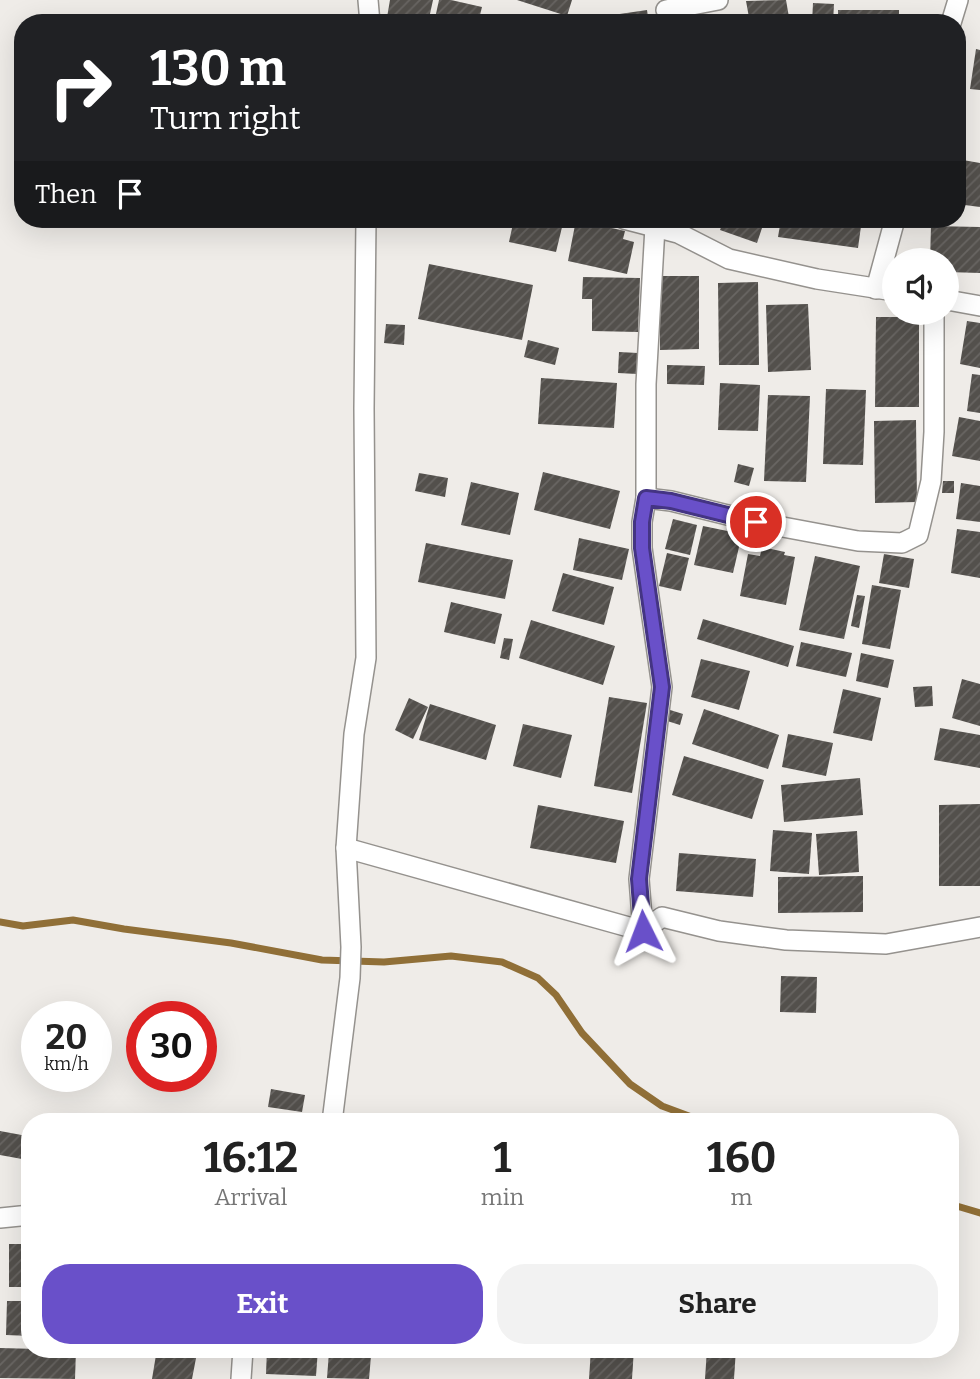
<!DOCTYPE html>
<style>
:root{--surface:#fff;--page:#f2f2f2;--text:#222;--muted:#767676;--accent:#6950c9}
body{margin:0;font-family:Bitter,serif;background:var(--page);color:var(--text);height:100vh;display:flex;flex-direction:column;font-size:26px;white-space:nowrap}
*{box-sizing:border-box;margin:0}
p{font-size:23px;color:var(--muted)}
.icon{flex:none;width:38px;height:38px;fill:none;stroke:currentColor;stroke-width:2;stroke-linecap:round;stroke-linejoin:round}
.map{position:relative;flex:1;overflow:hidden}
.panel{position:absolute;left:21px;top:1113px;width:938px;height:245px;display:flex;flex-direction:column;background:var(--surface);border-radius:28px;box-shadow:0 7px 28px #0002}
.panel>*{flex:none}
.banner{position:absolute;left:14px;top:14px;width:952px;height:214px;border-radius:28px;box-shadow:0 7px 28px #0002;background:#202124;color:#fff;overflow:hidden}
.fabs{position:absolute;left:882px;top:248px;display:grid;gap:14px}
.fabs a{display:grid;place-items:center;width:77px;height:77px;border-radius:50%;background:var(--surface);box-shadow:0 7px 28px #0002;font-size:35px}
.speed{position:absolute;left:21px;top:1001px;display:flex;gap:14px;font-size:35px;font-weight:700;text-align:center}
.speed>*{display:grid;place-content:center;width:91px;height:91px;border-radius:50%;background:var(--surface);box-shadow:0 7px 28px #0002;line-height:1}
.speed small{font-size:18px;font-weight:400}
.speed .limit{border:10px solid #d22;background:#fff;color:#111}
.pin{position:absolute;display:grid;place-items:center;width:60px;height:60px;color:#fff;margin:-30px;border:4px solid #fff;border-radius:50%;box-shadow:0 2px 7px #0007}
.me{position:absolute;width:77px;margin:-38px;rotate:357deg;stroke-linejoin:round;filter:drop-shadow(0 0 5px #0008)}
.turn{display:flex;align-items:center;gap:24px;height:147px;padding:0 21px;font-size:32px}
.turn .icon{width:91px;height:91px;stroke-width:2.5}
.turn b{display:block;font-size:49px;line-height:60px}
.then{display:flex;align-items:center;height:66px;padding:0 21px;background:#0003;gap:14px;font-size:26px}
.eta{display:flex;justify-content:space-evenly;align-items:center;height:119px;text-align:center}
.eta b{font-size:42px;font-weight:700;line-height:49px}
.cta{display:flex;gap:14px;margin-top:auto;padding:14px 21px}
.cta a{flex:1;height:80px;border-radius:28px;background:var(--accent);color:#fff;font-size:28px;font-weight:700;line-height:80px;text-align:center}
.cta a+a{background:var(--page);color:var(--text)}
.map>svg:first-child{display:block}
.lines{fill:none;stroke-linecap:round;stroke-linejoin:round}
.stream{stroke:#906f37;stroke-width:7}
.building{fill:url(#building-hatch)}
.street-casing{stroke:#95928e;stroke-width:22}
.street{stroke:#fff;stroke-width:19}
.route-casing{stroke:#443483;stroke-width:18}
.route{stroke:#6950c9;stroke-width:12}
</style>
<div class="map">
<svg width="980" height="1379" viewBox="0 0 980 1379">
<defs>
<pattern id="building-hatch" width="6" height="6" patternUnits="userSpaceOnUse" patternTransform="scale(1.75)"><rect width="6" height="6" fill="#53504c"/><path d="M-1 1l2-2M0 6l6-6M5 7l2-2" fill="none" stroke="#696663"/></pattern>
</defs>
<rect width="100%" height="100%" fill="#efece8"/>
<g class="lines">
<g class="stream">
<polyline points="0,922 23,926 73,920 124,929 231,943 322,960 384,962 451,956 502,962 538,978 556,995 582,1033 630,1084 662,1106 705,1122"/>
<polyline points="950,1204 980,1213"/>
</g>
</g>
<g class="building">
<polygon points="390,0 433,0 428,23 386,23"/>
<polygon points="439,0 451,0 482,7 478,23 434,23"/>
<polygon points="517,0 572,0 567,16"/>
<polygon points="786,0 790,23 750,23 746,1"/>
<polygon points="813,3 834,4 833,23 812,23"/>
<polygon points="647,10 649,23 607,23 606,16"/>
<rect x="838" y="10" width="61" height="13"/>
<polygon points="976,49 980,50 980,90 970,89"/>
<polygon points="957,159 980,163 980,207 957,204"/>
<polygon points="514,219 564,219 556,252 509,242"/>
<polygon points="724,219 765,219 757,243 720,230"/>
<polygon points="781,219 862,219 858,248 778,237"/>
<polygon points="576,220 625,231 623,239 634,242 627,274 568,261"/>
<polygon points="931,226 980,227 980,273 947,272 947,261 930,261"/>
<polygon points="429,264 533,285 522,340 418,319"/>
<polygon points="660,276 699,276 699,349 660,350"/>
<polygon points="583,277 640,278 638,332 592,331 592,299 582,299"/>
<polygon points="758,282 759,365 719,365 718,283"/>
<polygon points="808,304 811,370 768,372 766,305"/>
<polygon points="876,317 919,317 919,407 875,407"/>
<polygon points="967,321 980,323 980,368 960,364"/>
<polygon points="386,324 405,325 404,345 384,343"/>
<polygon points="528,340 559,348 555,365 524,357"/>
<polygon points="619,352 638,353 637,374 618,373"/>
<polygon points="667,365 705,366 704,385 667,384"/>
<polygon points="972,374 980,375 980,413 967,411"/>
<polygon points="541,378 617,383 614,428 538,424"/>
<polygon points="720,383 760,385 758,431 718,430"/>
<polygon points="826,389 866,390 863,465 823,464"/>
<polygon points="768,395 810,396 806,482 764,481"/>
<polygon points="959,417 980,421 980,461 952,456"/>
<polygon points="916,420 917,502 875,503 874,421"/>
<polygon points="738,464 754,468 749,486 734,482"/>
<polygon points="543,472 620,491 610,529 534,510"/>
<polygon points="419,473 448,478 445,497 415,491"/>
<polygon points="943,481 954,481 954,493 942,493"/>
<polygon points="471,482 519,493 510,535 461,525"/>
<polygon points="961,483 980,486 980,522 956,519"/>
<polygon points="673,519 697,525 690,555 665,549"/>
<polygon points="703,526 742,534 733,573 694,565"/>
<polygon points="957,529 980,532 980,578 951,573"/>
<polygon points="579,538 629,549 622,580 573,570"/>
<polygon points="426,543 513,560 505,599 418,582"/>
<polygon points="762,547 785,552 784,555 795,557 786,605 740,596 748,554 760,556"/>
<polygon points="667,553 689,558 681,591 659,586"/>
<polygon points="884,554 914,559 909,588 879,583"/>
<polygon points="815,556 860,566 844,639 799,630"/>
<polygon points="563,573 614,587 604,625 552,611"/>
<polygon points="872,585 901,590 890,649 862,644"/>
<polygon points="857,595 865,596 859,628 851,626"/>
<polygon points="451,602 502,614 495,644 444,632"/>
<polygon points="703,619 794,646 788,667 697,639"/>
<polygon points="531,620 615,646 603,685 519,658"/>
<polygon points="504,638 513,639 509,660 500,658"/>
<polygon points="801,642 852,653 846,677 796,666"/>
<polygon points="861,653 894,660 888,688 856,681"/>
<polygon points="701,659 750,671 739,710 691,697"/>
<polygon points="962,679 980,684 980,726 952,718"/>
<polygon points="932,686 933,706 915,707 913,687"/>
<polygon points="843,689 881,698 872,741 833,733"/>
<polygon points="609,697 647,703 632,793 594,786"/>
<polygon points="409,698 428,707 413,739 395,730"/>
<polygon points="430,704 496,725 486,760 419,740"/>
<polygon points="667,709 683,714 680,725 664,720"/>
<polygon points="704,709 779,735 768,769 692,744"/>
<polygon points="523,724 572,735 561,778 513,766"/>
<polygon points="940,728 980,735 980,768 934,760"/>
<polygon points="788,734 833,743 826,776 782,767"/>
<polygon points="684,756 764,780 752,819 672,795"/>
<polygon points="860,778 863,815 784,822 781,785"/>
<polygon points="980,804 980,886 939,886 939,805"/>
<polygon points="538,805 624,821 616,863 530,848"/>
<polygon points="773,830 812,833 809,874 770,871"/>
<polygon points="857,831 859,872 819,875 816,834"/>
<polygon points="679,853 756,859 753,897 676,891"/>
<polygon points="863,876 863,912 778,913 778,877"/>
<polygon points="781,976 817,977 816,1013 780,1012"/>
<polygon points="271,1089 305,1095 302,1112 268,1107"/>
<polygon points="0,1131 27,1136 22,1159 0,1155"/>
<rect x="9" y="1244" width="21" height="43"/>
<polygon points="7,1301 30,1301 30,1336 6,1335"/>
<polygon points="0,1348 76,1350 75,1379 0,1378"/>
<polygon points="157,1349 178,1349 197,1353 192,1379 152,1379"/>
<polygon points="267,1349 318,1349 316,1376 266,1374"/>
<polygon points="543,1349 580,1349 579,1357"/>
<polygon points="591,1349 634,1349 632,1379 589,1379"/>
<polygon points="707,1349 736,1349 734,1379 705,1379"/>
<polygon points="329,1352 371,1356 369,1379 327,1378"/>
</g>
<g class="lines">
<defs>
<g id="street">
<polyline points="368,0 370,23"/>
<polyline points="666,10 718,0"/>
<polyline points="951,23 958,0"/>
<polyline points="624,219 678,233 729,259 817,279 894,291"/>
<polyline points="876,289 895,219"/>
<polyline points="947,300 980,306"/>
<polyline points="646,498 671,501 756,522 858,541 902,543 918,535 931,481 934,432 934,313"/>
<polyline points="346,848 643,931 662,917 719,931 786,940 886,944 980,927"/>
<polyline points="643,931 639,879 662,687 642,548 642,522 646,498 646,384 655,227"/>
<polyline points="332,1122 350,978 351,947 346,848 354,734 366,658 364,409 366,219"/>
<polyline points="0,1218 30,1215"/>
<polyline points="241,1379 243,1349"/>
</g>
</defs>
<use href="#street" class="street-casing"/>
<use href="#street" class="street"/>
</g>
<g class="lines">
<defs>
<polyline id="route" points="643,931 639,879 662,687 642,548 642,522 646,498 671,501 756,522"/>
</defs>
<use href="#route" class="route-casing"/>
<use href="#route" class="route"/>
</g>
</svg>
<div class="fabs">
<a><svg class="icon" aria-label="sound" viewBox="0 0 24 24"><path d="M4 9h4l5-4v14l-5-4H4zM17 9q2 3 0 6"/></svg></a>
</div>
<div class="speed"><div>20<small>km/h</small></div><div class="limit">30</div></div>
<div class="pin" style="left:756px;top:522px;background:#d93025"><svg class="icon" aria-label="arrive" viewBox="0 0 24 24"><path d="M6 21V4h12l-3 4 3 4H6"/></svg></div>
<svg class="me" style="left:643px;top:931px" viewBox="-20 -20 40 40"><path d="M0-17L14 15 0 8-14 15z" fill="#6950c9" stroke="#fff" stroke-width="4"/></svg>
<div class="banner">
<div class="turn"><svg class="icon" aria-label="right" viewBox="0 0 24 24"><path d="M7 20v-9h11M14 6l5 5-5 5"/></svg><div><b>130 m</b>Turn right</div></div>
<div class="then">Then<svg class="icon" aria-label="arrive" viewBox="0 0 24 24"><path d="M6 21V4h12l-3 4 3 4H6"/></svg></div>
</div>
<section class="panel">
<div class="eta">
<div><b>16:12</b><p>Arrival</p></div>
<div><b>1</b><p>min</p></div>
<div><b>160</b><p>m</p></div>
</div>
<div class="cta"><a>Exit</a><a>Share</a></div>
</section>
</div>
